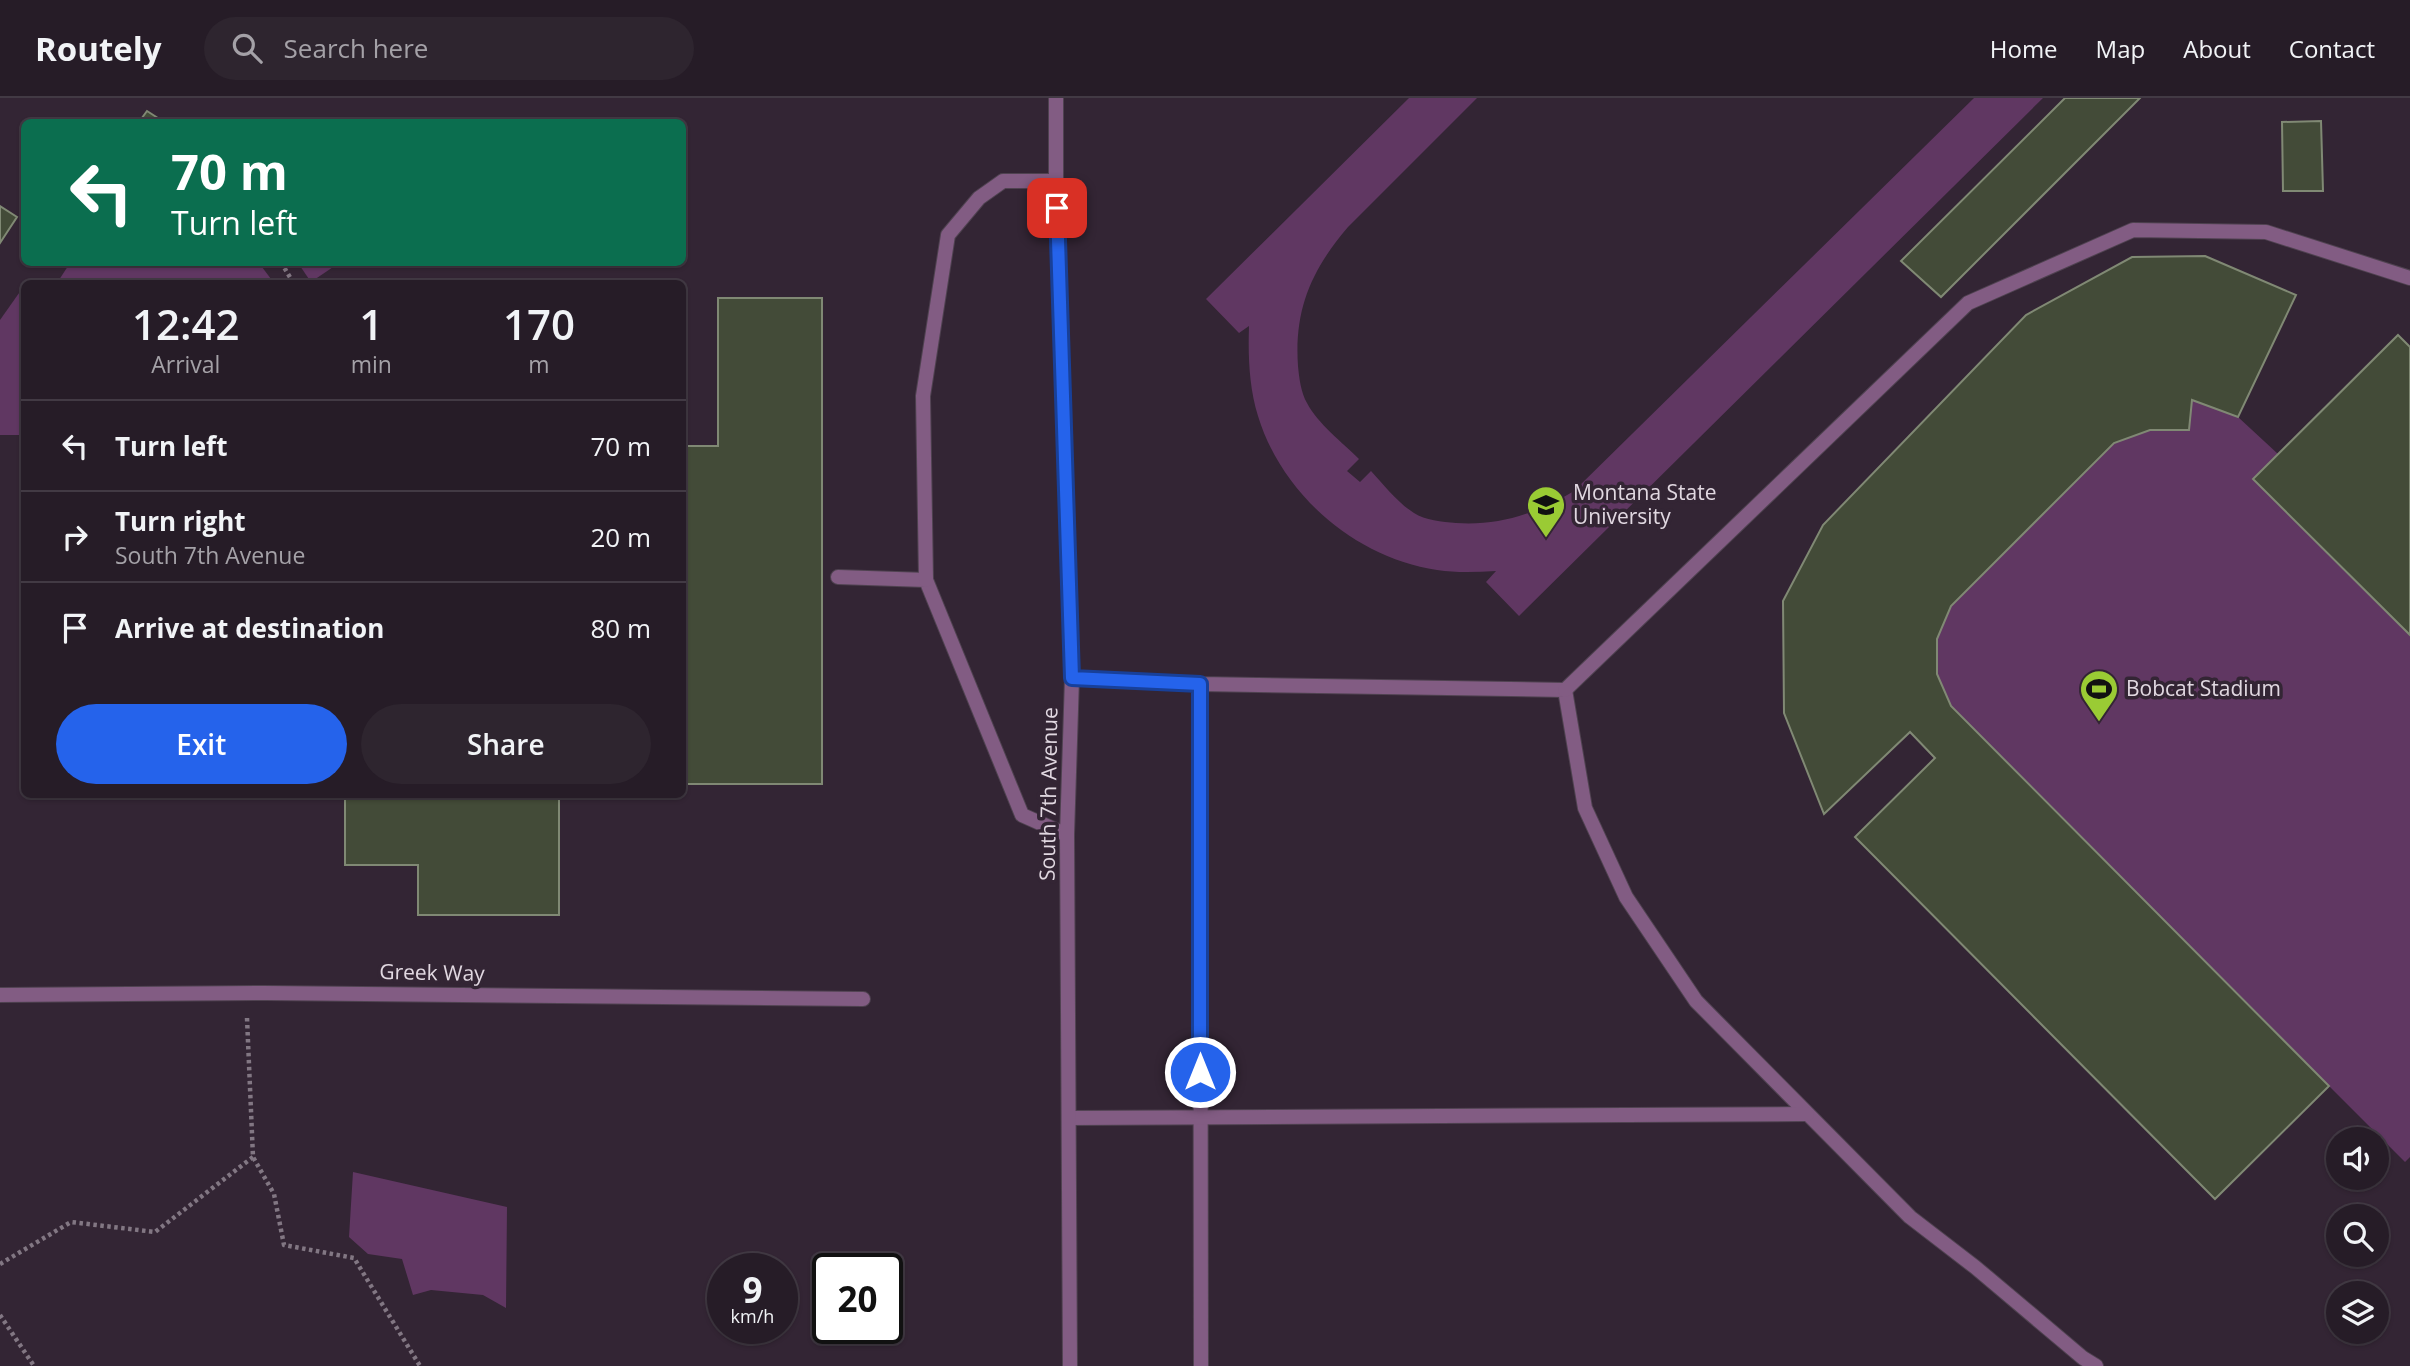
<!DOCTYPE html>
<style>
:root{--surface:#261c27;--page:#2e252f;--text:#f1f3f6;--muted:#a4a1a7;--line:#423a44;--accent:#2563eb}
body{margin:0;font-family:"Open Sans",sans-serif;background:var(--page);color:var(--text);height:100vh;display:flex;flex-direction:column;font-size:26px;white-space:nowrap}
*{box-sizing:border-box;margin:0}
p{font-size:23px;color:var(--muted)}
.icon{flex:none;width:38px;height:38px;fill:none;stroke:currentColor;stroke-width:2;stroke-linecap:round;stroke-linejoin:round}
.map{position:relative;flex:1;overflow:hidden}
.sheet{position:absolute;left:21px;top:182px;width:665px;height:518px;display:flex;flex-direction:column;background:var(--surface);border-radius:10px;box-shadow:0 2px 5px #0004,0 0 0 2px var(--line)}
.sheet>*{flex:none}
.banner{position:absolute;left:21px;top:21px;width:665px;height:147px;border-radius:10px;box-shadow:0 2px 5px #0004,0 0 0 2px var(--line);background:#0b6e4f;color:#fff;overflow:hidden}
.buttons{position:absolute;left:2326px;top:1029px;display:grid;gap:14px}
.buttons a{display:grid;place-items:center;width:63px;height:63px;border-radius:50%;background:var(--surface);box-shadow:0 2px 5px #0004,0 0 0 2px var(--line);font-size:35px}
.speed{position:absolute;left:707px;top:1155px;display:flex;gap:14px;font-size:35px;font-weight:700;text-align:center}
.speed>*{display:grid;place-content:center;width:91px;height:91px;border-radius:50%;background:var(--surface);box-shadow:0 2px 5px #0004,0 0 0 2px var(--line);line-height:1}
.speed small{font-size:18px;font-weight:400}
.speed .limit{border:4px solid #111;border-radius:10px;background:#fff;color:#111}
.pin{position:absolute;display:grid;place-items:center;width:60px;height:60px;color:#fff;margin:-30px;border-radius:14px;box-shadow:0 4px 10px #0006}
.me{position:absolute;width:77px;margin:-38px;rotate:0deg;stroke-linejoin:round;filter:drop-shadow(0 0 5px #0008)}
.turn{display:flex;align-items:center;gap:24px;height:147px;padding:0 35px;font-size:32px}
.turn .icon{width:91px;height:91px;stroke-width:2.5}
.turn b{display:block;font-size:49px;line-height:60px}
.eta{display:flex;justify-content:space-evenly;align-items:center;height:119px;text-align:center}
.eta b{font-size:42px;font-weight:600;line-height:49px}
.button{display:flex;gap:14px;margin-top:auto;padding:14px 35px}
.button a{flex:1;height:80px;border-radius:42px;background:var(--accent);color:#fff;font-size:28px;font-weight:600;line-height:80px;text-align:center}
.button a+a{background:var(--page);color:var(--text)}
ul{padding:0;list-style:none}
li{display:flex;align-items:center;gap:21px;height:91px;padding:0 35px;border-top:2px solid var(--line)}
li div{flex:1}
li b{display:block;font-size:26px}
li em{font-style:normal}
header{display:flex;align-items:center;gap:42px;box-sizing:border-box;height:98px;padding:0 35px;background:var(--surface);border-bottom:2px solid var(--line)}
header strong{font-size:33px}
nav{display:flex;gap:38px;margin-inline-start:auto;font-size:24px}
.search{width:490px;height:63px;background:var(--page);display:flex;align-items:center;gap:18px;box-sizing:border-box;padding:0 24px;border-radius:38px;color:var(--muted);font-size:26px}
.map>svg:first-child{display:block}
.green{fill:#603762}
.building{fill:#434b38;stroke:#808974;stroke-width:2}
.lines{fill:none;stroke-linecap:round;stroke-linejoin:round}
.lane-casing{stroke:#4f4250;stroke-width:16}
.street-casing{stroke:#4f4250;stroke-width:16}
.path{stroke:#827783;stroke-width:4.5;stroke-dasharray:3.5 3.5;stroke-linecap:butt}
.lane{stroke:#825c83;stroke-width:14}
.street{stroke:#825c83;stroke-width:14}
.route-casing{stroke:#184099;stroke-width:18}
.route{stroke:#2563eb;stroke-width:12}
.labels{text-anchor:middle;stroke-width:7;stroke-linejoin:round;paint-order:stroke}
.poi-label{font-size:21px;fill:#e1d8e1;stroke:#332534;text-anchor:start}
.street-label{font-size:21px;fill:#e1d8e1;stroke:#332534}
</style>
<header>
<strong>Routely</strong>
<div class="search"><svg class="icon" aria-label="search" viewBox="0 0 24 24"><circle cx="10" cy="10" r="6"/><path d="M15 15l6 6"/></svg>Search here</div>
<nav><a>Home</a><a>Map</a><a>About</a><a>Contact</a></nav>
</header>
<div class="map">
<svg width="2410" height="1268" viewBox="0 0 2410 1268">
<rect width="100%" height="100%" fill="#332534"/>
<g class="green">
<path d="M 1409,0 L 1477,0 L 1348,129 C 1312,171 1294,211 1298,268 C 1299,279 1301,295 1307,305 C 1318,326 1342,344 1359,361 L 1347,373 L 1360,384 L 1371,373 C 1384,387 1398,405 1414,415 C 1425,422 1442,424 1456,425 C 1500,428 1537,415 1574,393 L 1974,0 L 2043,0 L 1519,518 L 1486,484 L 1496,473 C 1476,474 1457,475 1437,472 C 1356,460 1282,397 1258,318 C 1249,289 1248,258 1249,228 L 1239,235 L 1206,201 Z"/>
<polygon points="2205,158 2296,197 2238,319 2278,356 2398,237 2410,249 2410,1059 2405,1064 2329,988 2215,1101 1855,739 1935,661 1910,635 1824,716 1784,615 1783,503 1823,427 2026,217 2132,159"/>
<polygon points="70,165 259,165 274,185 57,185"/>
<polygon points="298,165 339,165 311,184"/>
<polygon points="24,188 24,337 0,337 0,222"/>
<polygon points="353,1074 507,1109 506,1210 483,1197 431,1192 413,1197 402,1161 368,1156 349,1139"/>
</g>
<g class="building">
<polygon points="2065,0 2140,0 1941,199 1901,163"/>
<polygon points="147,13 164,24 139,24"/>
<polygon points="2321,23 2323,93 2283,93 2282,24"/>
<polygon points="0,108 17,119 0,145"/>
<polygon points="2205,158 2296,197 2238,319 2192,302 2189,332 2150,332 2114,345 1951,508 1937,541 1937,576 1951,608 2329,988 2215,1101 1855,739 1935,660 1910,634 1824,716 1784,615 1783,503 1823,427 2026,217 2132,159"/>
<polygon points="718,200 822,200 822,686 682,686 682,348 718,348"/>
<polygon points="2398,237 2410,249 2410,537 2253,381"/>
<polygon points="345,696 559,696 559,817 418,817 418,767 345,767"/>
</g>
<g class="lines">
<defs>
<g id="lane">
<polyline points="838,479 926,482 1022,717 1067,737"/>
<polyline points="926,482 923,298 948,137 979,100 1003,83 1056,83"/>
<polyline points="1072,580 1200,586 1565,592 1585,710 1626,799 1696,903 1910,1119 1975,1169 2083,1260 2096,1268"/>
<polyline points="1200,586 1201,1268"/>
<polyline points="1565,592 1968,205 2133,132 2266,134 2410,180"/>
<polyline points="1069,1020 1807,1016"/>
</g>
<g id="street">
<polyline points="1056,0 1056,83 1072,580 1067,737 1070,1268"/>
<polyline points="0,897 266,895 863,901"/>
</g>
</defs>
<use href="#lane" class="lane-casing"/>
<use href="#street" class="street-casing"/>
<g class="path">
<polyline points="281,164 294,186"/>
<polyline points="247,920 253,1059 274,1096 284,1147 354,1160 420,1268"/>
<polyline points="0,1166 71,1124 155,1134 253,1059"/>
<polyline points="0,1217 34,1268"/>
</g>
<use href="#lane" class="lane"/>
<use href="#street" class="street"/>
</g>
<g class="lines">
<defs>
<polyline id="route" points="1057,110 1072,580 1200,586 1200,974"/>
</defs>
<use href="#route" class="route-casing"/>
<use href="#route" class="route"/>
</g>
<defs>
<symbol id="university-pin" viewBox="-11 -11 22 30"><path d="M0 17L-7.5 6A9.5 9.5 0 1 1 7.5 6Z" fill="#9acb34" stroke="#332534"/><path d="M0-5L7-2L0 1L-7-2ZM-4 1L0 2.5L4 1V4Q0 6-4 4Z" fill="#111"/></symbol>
<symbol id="stadium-pin" viewBox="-11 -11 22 30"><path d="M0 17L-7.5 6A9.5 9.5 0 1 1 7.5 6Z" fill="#9acb34" stroke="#332534"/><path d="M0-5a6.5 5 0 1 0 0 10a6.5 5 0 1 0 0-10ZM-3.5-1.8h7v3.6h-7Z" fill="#111"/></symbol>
</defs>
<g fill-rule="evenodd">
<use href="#university-pin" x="1524" y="385" width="44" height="60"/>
<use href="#stadium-pin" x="2077" y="569" width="44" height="60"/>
</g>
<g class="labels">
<g class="poi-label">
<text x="1573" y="402">Montana State<tspan x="1573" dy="24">University</tspan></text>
<text x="2126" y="598">Bobcat Stadium</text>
</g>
<g class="street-label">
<text transform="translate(1049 696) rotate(-89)" y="7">South 7th Avenue</text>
<text transform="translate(432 875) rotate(1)" y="7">Greek Way</text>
</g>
</g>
</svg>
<div class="buttons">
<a><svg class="icon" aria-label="sound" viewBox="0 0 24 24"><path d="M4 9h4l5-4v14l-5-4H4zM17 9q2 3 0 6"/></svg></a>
<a><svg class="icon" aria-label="search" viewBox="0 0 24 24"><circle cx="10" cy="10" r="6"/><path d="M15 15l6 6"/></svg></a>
<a><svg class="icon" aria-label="layers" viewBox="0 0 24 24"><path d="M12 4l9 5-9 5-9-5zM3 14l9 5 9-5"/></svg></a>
</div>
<div class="speed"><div>9<small>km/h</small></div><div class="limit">20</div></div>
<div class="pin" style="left:1057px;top:110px;background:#d93025"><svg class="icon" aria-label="arrive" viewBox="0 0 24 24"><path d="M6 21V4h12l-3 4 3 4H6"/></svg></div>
<svg class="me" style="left:1200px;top:974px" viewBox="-20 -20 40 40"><circle r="17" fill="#2563eb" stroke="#fff" stroke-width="3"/><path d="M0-11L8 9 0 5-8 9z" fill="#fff"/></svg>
<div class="banner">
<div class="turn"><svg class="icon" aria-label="left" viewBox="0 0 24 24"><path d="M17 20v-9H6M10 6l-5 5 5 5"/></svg><div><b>70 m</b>Turn left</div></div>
</div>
<section class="sheet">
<div class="eta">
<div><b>12:42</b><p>Arrival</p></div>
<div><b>1</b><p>min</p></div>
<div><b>170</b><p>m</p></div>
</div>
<ul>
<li><svg class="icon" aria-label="left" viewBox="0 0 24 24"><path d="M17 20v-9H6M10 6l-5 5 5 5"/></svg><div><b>Turn left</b></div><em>70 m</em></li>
<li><svg class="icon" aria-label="right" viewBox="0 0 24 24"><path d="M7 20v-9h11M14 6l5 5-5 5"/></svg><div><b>Turn right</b><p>South 7th Avenue</p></div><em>20 m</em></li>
<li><svg class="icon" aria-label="arrive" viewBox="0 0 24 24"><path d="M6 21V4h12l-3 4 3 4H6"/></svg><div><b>Arrive at destination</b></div><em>80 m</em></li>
</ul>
<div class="button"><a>Exit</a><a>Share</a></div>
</section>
</div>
